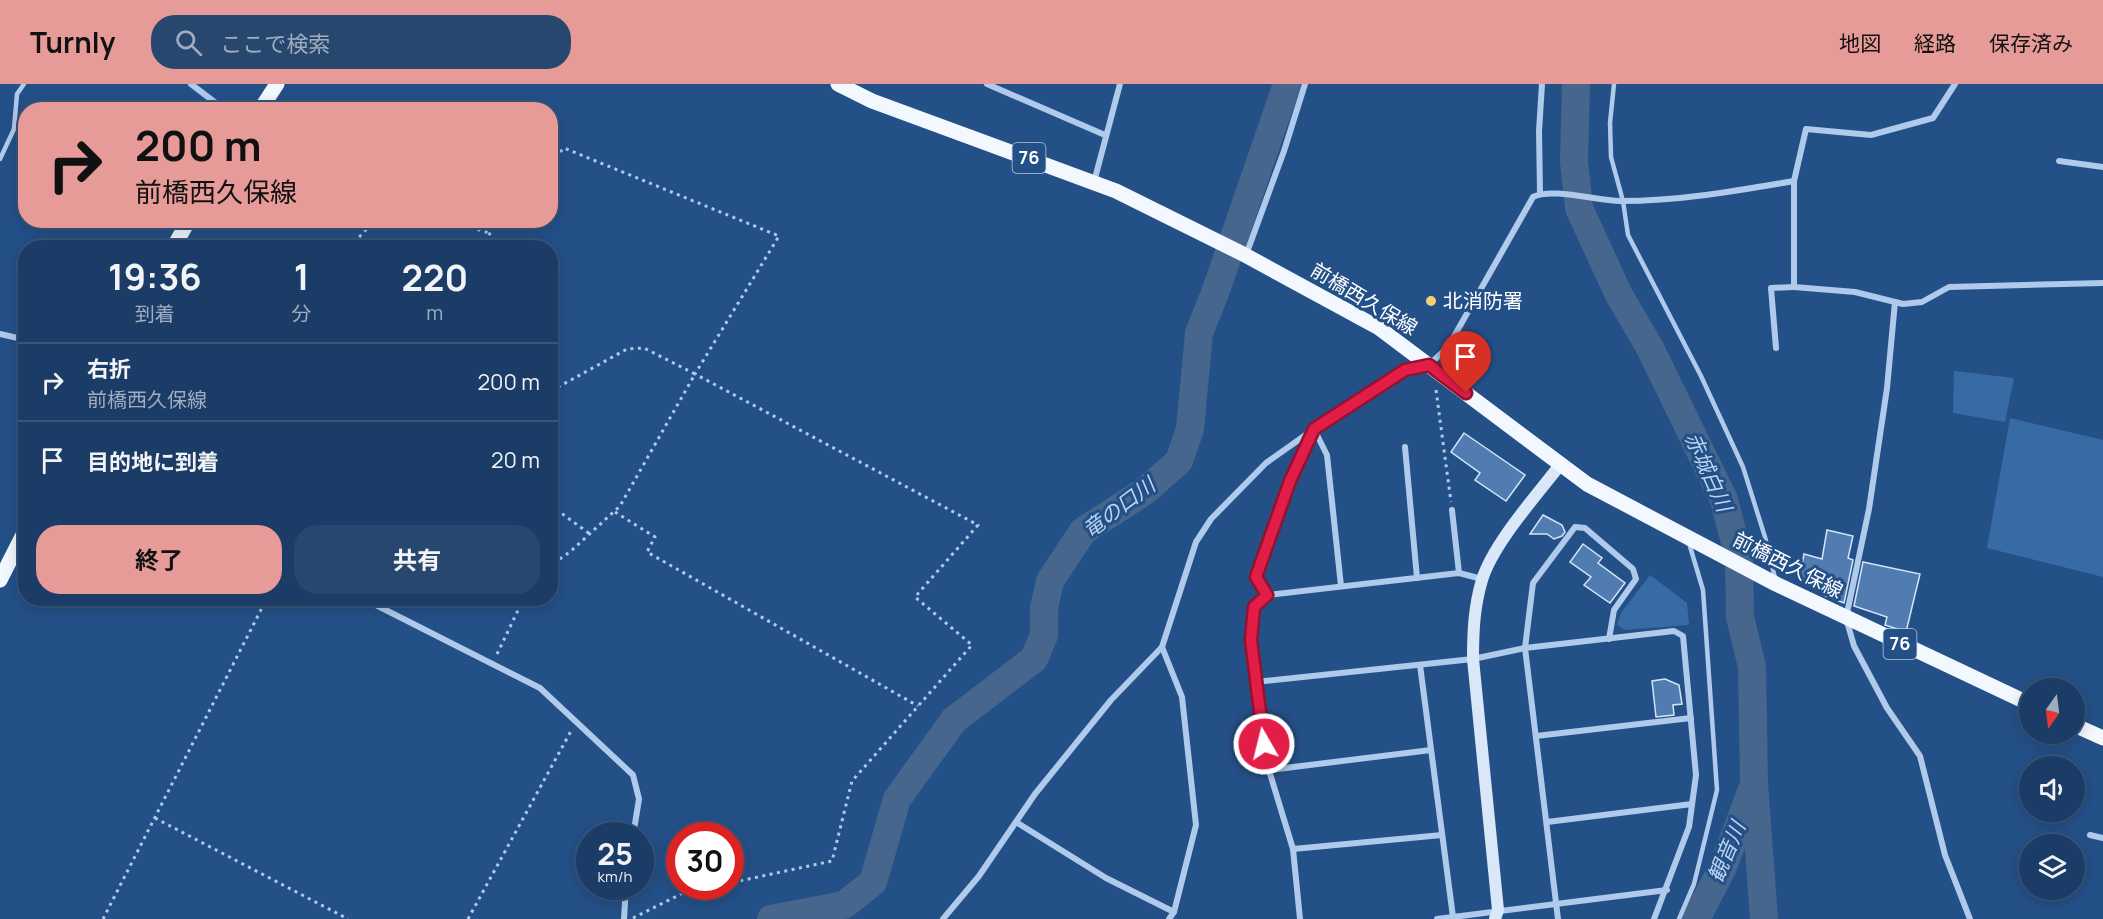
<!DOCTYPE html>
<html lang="ja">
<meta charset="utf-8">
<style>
:root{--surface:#1b3c66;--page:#28476f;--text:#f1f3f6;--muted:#a0adbf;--line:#39567a;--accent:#e69b98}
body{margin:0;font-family:Manrope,"Noto Sans JP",sans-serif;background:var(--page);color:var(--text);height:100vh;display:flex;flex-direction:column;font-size:22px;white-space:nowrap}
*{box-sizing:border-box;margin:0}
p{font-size:20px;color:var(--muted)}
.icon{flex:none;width:33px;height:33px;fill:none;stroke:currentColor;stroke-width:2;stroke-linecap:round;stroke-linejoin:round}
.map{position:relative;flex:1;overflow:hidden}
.sheet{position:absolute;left:18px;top:156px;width:540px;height:366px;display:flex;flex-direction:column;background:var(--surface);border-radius:24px;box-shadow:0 3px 15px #0003,0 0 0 2px var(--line)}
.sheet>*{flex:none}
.top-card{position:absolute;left:18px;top:18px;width:540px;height:126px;border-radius:24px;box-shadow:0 3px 15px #0003,0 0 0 2px var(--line);background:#e69b98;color:#111;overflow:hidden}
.needle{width:39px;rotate:194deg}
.tools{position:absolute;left:2019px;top:594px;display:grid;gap:12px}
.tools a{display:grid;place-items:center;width:66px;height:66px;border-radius:50%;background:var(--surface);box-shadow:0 3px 15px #0003,0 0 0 2px var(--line);font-size:30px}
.speed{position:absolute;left:576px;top:738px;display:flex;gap:12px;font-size:30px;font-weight:700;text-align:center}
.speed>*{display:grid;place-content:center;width:78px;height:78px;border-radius:50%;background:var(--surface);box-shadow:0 3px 15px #0003,0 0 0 2px var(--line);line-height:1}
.speed small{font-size:15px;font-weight:400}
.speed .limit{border:9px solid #d22;background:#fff;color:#111}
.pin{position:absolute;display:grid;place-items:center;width:51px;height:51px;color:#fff;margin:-62px -26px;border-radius:50% 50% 50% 0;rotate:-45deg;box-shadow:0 0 6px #0007}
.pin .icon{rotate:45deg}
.me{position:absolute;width:66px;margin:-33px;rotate:352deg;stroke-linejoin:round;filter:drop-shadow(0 0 4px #0008)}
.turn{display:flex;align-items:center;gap:21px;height:126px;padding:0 18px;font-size:27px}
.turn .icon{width:78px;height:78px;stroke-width:2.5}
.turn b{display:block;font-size:42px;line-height:51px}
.eta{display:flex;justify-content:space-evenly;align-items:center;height:102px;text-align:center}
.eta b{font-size:36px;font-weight:700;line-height:42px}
.button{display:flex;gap:12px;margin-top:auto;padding:12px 18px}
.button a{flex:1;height:69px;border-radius:24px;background:var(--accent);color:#111;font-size:24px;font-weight:700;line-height:69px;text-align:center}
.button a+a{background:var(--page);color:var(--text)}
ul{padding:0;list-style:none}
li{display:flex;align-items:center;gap:18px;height:78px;padding:0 18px;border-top:2px solid var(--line)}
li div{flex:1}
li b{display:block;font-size:22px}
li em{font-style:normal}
header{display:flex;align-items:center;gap:36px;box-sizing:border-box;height:84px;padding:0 30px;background:var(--accent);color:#111}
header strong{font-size:28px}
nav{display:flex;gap:33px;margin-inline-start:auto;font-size:21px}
.search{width:420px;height:54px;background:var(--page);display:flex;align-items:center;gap:15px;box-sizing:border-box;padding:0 21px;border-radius:24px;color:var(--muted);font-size:22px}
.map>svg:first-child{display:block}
.green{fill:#386aa5}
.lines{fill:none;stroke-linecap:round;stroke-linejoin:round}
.river{stroke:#46668e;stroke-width:28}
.building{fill:#507cb2;stroke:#d4e4f7;stroke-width:1.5}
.path{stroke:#afcaea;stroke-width:3;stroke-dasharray:3 4.5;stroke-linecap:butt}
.lane{stroke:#afcaea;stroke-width:4.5}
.street{stroke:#afcaea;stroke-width:6}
.secondary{stroke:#dae7f8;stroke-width:12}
.primary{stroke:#f3f7fe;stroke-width:15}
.route-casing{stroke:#92132f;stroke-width:15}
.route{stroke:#e11d48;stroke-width:10}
.poi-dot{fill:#f4ce73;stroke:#245088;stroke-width:2}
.labels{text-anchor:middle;stroke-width:6;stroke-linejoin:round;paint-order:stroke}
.shield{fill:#245088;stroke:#bdcadb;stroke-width:1.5}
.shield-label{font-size:18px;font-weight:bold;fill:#fff}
.street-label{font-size:20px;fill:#fff;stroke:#245088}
.poi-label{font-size:20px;fill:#fff;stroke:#245088;text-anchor:start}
.water-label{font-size:21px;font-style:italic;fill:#bbd4f1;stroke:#245088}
</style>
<header>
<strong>Turnly</strong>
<div class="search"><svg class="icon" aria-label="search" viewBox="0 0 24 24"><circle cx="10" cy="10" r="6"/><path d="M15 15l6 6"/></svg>ここで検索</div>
<nav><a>地図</a><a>経路</a><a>保存済み</a></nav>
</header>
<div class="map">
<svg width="2103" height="835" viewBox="0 0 2103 835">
<rect width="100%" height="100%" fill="#245088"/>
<g class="green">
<polygon points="1954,287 2014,294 2005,338 1953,329"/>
<polygon points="2010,334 2103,356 2103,493 1987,464"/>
<polygon points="1650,491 1687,519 1689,541 1624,546 1617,540 1621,529"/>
</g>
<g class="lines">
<g class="river">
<polyline points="1576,0 1574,78 1579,124 1619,211 1650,264 1724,416 1739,474 1740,533 1752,583 1754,700 1764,835"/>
<polyline points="771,835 844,821 873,798 897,715 954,636 1034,575 1044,551 1044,524 1050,497 1083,447 1145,407 1179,377 1190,345 1199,249 1215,209 1287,0"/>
<polyline points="1696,835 1723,783 1751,708"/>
</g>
</g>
<g class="building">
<polygon points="1464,349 1525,391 1506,417 1475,396 1480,389 1451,368"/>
<polygon points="1543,431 1562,441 1565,448 1562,452 1554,455 1547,450 1530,450"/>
<polygon points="1827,446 1853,452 1848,474 1853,476 1844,519 1823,511 1825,503 1799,497 1804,470 1822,475"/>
<polygon points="1583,460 1602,474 1598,479 1625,499 1610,519 1584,501 1591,493 1570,478"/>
<polygon points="1863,478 1920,490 1906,548 1885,541 1887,533 1854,522"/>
<polygon points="1665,595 1679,601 1682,620 1673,621 1674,631 1656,633 1652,597"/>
</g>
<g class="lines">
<g class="path">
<polyline points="550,79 564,64 779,152 695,290 978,441 915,513 972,561 852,697 832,777 730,799"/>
<polyline points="449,136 489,149"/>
<polyline points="349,164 375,136"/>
<polyline points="481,164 498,136"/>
<polyline points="550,303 560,302 627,265 644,264 695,290 620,422 571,467 550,482"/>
<polyline points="1436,306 1451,418"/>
<polyline points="550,421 590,450"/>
<polyline points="615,428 655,453 647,468 918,622"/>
<polyline points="497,570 524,514"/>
<polyline points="155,734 348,835"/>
<polyline points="633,834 683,809 715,802"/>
<polyline points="103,835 267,514"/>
<polyline points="468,835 571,647"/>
</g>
<g class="lane">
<polyline points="1614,0 1610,39 1611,73 1623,117 1628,151 1701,292 1743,383 1765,453 1775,494"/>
<polyline points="0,75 14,45 17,10 24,0"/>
<polyline points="1679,835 1694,800 1717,706 1703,506 1689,459"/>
</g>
<g class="street">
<polyline points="191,0 225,26"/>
<polyline points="987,0 1105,51"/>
<polyline points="1955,0 1933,34 1871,51 1806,45 1794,97 1794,203 1855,208 1903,220 1922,218 1949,203 2103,199"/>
<polyline points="2059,77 2103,83"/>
<polyline points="1094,98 1120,0"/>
<polyline points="1540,109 1539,47 1542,0"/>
<polyline points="1246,171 1284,67 1305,0"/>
<polyline points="1895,218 1887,304 1869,425 1846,534 1854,562 1887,624 1920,672 1945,771 1970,835"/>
<polyline points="0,250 26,256"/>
<polyline points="1776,264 1771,204 1794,203"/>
<polyline points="1314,345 1327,371 1341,502"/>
<polyline points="1405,363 1417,494"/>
<polyline points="1452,426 1459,489"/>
<polyline points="1267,511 1256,493 1290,397 1313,345"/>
<polyline points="362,514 540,604 633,691 639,715 633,752"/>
<polyline points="1162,563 1182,613 1196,741 1174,828 1169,835"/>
<polyline points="1420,581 1453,833"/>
<polyline points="1255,598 1473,575 1525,564 1674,547 1683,552 1696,691 1689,743 1654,835"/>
<polyline points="1536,652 1691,634"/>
<polyline points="1269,686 1431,666"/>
<polyline points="1016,738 1106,794 1174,828"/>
<polyline points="1547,738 1692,720"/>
<polyline points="2090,751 2103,754"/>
<polyline points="1293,765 1442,751"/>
<polyline points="624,835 626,802"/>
<path d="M 943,835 L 979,792 L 1035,710 L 1111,616 L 1162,563 L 1196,458 L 1211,435 L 1266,379 L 1314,345 L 1405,286 L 1429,281 L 1448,263 L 1533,113 C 1552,103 1597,117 1620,117 C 1679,117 1736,107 1794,97"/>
<polyline points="1300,835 1293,765 1267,680 1255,598 1251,557 1254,523 1267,511 1459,489 1482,495"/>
<polyline points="1437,835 1667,806"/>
<polyline points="1558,835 1525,564 1533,499 1575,443 1585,444 1633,485 1636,495 1614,526 1609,555"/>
</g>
<path class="secondary" d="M 1495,835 L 1498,826 L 1473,575 C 1473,548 1474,523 1482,496 C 1493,460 1536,412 1560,381"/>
<g class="primary">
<polyline points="838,0 872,17 1116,107 1243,170 1379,244 1587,400 1776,500 2030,620"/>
<polyline points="260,26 277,0"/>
<polyline points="173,164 189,136"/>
<polyline points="0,496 26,445"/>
<polyline points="2074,641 2103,654"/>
</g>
</g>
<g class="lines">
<defs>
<polyline id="route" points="1264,660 1251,556 1254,523 1267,511 1256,493 1290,397 1314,345 1405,286 1429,281 1466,309"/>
</defs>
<use href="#route" class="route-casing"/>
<use href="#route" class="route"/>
</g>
<circle class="poi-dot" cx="1431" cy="217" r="6"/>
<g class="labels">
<g class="shield">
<rect x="1012.5" y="59" width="33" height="30" rx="4.5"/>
<rect x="1883.5" y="545" width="33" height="30" rx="4.5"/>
</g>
<g class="shield-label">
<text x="1029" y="80">76</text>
<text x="1900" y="566">76</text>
</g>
<g class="street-label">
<text transform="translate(1364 215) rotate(31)" y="7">前橋西久保線</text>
<text transform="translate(1788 481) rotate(27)" y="7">前橋西久保線</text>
</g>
<g class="poi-label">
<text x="1443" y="224">北消防署</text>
</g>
<g class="water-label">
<text transform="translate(1708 388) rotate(66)" y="7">赤城白川</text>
<text transform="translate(1119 424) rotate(-37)" y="7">竜の口川</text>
<text transform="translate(1727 768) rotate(-67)" y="7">観音川</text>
</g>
</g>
</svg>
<div class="tools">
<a><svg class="needle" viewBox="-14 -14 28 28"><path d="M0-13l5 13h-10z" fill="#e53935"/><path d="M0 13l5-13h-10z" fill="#a0adbf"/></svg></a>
<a><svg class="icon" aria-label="sound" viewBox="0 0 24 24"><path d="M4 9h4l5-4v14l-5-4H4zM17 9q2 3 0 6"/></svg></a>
<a><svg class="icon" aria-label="layers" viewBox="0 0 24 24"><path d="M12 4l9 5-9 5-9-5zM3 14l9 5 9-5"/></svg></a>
</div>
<div class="speed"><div>25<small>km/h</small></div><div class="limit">30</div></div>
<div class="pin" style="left:1466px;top:309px;background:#d93025"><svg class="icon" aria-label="arrive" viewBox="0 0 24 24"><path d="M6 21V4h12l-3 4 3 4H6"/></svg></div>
<svg class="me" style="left:1264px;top:660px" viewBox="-20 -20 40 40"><circle r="17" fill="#e11d48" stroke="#fff" stroke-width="3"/><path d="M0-11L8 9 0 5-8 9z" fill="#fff"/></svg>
<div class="top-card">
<div class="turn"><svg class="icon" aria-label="right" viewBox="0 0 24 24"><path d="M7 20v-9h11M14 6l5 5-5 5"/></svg><div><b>200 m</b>前橋西久保線</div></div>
</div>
<section class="sheet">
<div class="eta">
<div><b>19:36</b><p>到着</p></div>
<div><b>1</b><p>分</p></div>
<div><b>220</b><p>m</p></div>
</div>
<ul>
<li><svg class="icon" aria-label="right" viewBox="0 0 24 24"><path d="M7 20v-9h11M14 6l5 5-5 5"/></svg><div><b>右折</b><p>前橋西久保線</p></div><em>200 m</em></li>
<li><svg class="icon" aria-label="arrive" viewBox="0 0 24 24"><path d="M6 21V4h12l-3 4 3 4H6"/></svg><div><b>目的地に到着</b></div><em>20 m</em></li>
</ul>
<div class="button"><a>終了</a><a>共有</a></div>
</section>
</div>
